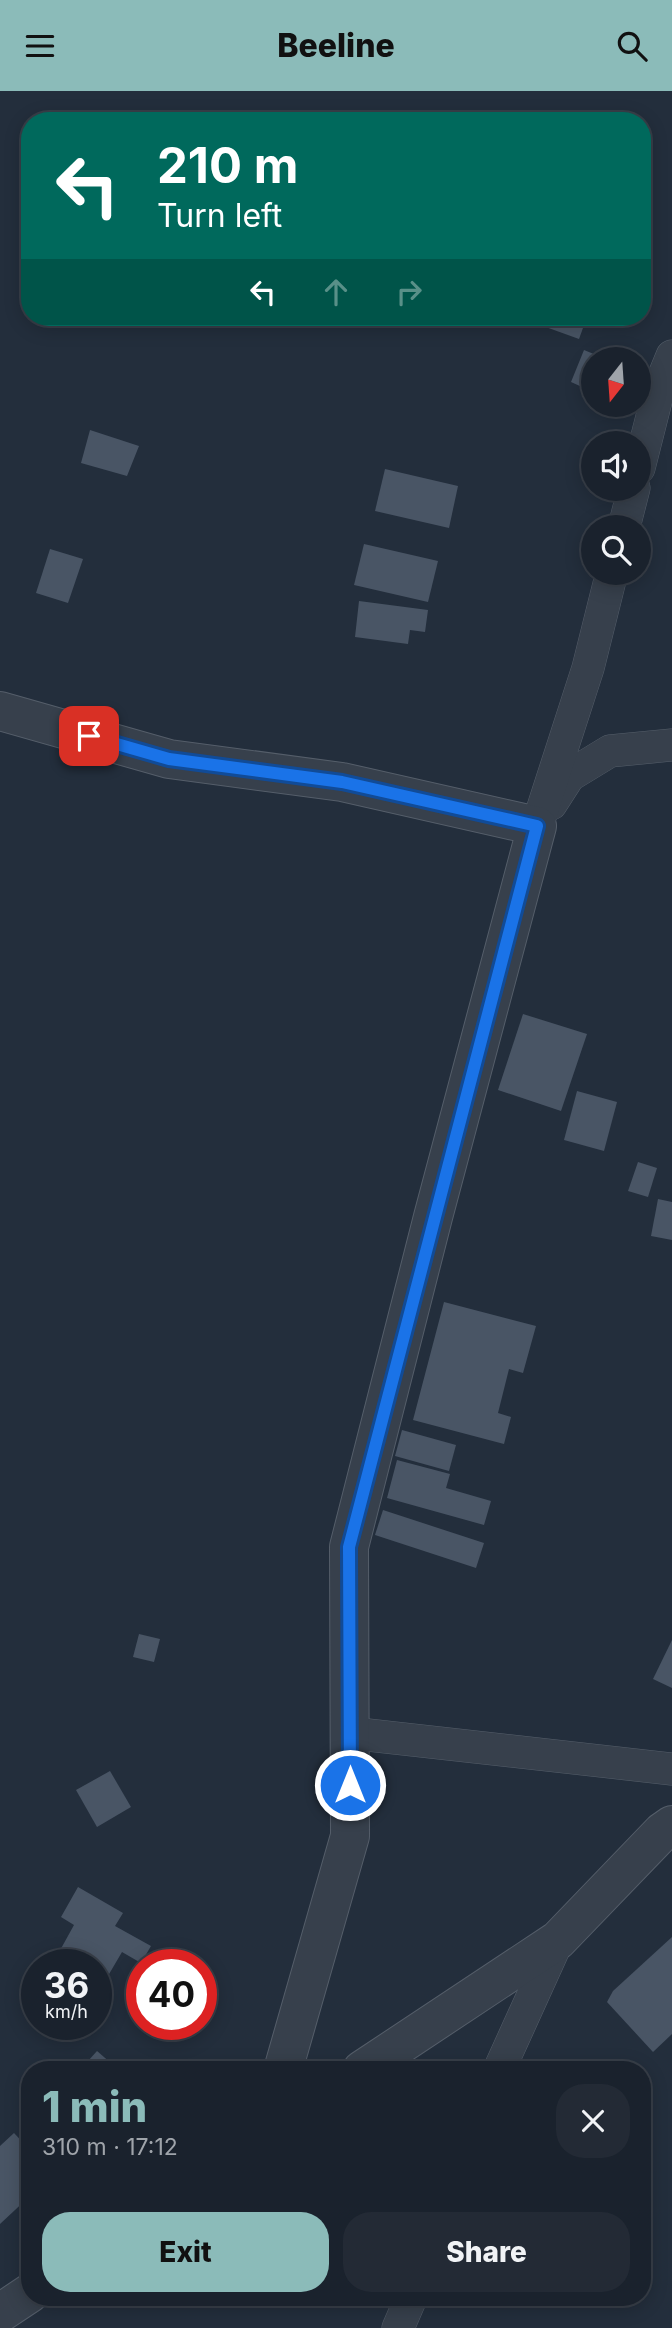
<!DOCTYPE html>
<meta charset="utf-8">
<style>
:root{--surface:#1a222d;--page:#232a35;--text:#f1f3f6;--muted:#9fa4aa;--line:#383f49;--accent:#8bbbb9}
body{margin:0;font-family:Inter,sans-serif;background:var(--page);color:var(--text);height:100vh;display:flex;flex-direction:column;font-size:26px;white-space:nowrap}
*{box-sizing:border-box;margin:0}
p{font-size:23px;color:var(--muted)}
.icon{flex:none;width:38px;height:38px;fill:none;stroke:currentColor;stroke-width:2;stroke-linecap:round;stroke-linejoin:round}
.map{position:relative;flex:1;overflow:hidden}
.panel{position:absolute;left:21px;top:1970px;width:630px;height:245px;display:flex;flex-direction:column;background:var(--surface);border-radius:28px;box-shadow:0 4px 18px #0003,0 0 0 2px var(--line)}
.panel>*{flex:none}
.banner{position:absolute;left:21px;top:21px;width:630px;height:214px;border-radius:28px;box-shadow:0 4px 18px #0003,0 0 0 2px var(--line);background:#00695c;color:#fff;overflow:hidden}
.needle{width:46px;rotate:197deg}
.controls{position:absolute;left:581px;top:256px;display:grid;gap:14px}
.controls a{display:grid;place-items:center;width:70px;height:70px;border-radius:50%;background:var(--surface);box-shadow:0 4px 18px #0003,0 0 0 2px var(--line);font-size:35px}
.speed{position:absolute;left:21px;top:1858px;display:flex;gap:14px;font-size:35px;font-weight:700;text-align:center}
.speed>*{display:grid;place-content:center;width:91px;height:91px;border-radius:50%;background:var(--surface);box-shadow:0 4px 18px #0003,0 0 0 2px var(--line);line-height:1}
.speed small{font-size:18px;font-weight:400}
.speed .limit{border:10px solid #d22;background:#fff;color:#111}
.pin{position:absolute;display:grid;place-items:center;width:60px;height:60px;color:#fff;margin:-30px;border-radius:14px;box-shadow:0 4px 10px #0006}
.me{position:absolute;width:77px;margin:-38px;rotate:0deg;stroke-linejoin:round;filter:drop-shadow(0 0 5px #0008)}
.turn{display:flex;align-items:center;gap:24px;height:147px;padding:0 21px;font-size:32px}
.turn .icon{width:91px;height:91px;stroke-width:2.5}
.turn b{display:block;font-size:49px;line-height:60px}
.lanes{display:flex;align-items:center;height:66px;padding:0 21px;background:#0003;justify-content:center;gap:35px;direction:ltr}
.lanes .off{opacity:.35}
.round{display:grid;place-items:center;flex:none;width:74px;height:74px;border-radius:28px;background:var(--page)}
.summary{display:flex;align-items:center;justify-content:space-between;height:119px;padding:0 21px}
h1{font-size:42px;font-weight:800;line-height:52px;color:var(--accent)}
.action{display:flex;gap:14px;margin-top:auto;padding:14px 21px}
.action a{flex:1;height:80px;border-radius:28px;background:var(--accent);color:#111;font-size:28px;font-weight:800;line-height:80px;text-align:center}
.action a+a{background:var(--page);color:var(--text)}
header{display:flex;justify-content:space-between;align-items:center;height:91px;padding:0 21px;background:var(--accent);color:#111;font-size:32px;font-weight:800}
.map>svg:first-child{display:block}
.building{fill:#495565}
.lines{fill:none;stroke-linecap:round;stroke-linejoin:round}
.minor-casing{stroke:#555e6a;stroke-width:33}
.tertiary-casing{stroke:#555e6a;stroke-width:40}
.minor{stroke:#37404c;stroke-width:32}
.tertiary{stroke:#37404c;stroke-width:38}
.route-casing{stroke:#114b97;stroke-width:18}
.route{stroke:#1a73e8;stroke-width:12}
</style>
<header><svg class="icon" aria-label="menu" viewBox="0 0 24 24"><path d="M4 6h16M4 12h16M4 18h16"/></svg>Beeline<svg class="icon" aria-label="search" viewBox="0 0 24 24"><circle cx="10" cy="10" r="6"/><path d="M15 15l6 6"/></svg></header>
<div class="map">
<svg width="672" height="2237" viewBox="0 0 672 2237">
<rect width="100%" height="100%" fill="#232e3c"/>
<g class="building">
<polygon points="518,226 587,226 579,248"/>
<polygon points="584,259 606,268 593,268 593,301 571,291"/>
<polygon points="90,339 139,355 127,385 81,372"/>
<polygon points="385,378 458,395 449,437 375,420"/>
<polygon points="364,453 438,470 428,511 354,494"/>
<polygon points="50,458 83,468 68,512 36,502"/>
<polygon points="359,510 428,519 425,541 410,539 408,553 355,546"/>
<polygon points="523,923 587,943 561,1020 498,999"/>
<polygon points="577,1000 617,1011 604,1060 564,1049"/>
<polygon points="638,1071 657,1077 648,1106 628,1100"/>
<polygon points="658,1108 672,1111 672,1149 651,1145"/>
<polygon points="444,1211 536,1235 523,1282 509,1278 498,1322 511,1326 504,1353 413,1329"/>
<polygon points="402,1339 456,1354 449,1380 395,1365"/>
<polygon points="397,1369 450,1383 446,1397 491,1410 484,1434 387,1407"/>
<polygon points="383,1419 484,1452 476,1477 375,1444"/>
<polygon points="139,1543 160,1548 154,1571 133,1566"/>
<polygon points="672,1549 672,1597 653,1588"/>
<polygon points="110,1680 131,1716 97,1736 76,1699"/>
<polygon points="78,1796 123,1822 115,1835 151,1855 141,1872 122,1861 105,1890 96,1885 96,1874 77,1874 58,1863 74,1834 61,1826"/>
<polygon points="672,1846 672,1943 653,1961 607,1911 613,1900"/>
<polygon points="97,1960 119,1979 80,1979"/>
<polygon points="14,2042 30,2059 30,2105 0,2133 0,2055"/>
</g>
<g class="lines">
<defs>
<g id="minor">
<polyline points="639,377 660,294 672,265"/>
<polyline points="624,436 634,397"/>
<polyline points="551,713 569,685 610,660 672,654"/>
<polyline points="537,735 588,577 612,481"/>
<polyline points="350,1642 672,1678"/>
<polyline points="499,1979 558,1849"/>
<polyline points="398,2237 411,2207"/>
</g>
<g id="tertiary">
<polyline points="0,620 169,668 342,691 537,735 433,1126 349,1456 350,1745 283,1979"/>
<polyline points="362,1979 558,1849 662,1741 672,1734"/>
<polyline points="0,2222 30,2202"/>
</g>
</defs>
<use href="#minor" class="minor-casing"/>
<use href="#tertiary" class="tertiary-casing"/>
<use href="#minor" class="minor"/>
<use href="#tertiary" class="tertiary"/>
</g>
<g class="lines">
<defs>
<polyline id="route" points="89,645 169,668 342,691 537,735 349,1456 350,1694"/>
</defs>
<use href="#route" class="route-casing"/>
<use href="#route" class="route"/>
</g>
</svg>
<div class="controls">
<a><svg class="needle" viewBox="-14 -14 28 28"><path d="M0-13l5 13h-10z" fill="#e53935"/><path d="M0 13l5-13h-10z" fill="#9fa4aa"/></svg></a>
<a><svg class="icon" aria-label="sound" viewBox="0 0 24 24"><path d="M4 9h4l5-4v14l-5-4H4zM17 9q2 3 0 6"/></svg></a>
<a><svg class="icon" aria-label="search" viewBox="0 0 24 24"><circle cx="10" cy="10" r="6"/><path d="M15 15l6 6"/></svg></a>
</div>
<div class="speed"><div>36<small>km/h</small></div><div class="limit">40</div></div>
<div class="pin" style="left:89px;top:645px;background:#d93025"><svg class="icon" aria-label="arrive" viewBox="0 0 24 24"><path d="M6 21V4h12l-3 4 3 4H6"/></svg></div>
<svg class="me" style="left:350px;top:1694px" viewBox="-20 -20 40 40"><circle r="17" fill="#1a73e8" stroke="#fff" stroke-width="3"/><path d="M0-11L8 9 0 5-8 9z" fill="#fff"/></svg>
<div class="banner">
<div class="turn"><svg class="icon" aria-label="left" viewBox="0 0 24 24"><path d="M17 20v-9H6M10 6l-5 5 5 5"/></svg><div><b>210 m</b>Turn left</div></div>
<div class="lanes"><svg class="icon" aria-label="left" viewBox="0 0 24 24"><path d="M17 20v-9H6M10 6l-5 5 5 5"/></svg><svg class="icon off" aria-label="ahead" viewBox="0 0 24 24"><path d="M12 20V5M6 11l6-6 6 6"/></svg><svg class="icon off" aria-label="right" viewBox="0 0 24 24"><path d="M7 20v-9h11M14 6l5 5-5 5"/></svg></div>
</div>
<section class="panel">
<div class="summary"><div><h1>1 min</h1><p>310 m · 17:12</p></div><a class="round"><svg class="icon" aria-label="close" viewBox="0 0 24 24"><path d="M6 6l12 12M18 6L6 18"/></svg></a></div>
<div class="action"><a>Exit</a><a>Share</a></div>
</section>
</div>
